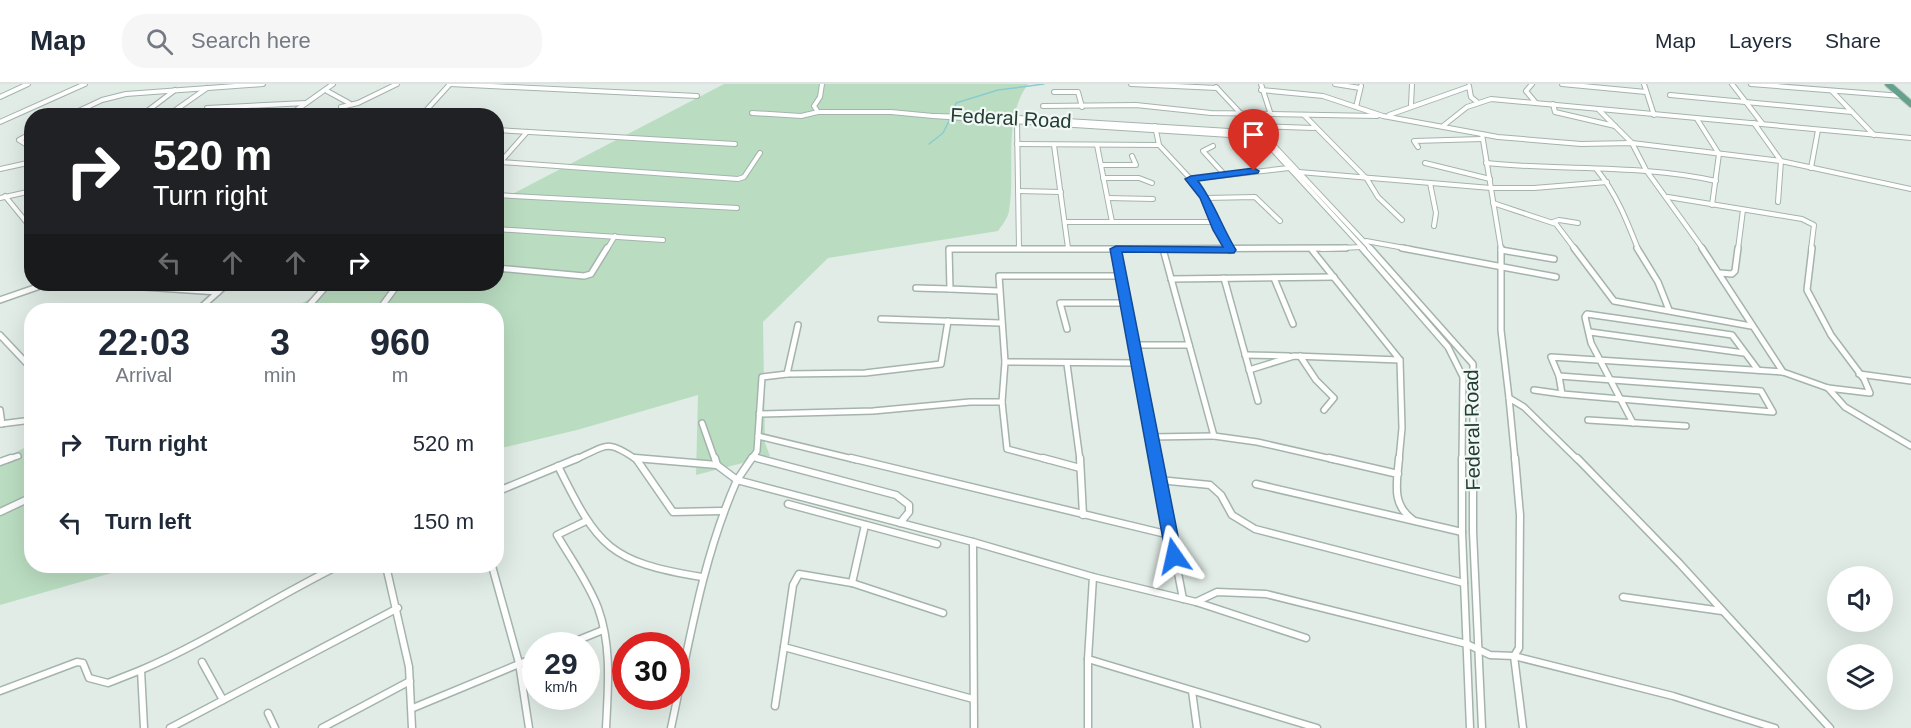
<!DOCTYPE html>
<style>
:root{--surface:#fff;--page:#f6f6f7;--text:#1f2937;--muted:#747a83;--line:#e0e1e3}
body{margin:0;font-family:Arial,sans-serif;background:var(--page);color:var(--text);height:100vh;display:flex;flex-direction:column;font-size:22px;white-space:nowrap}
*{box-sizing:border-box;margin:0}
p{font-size:20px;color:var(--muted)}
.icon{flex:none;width:33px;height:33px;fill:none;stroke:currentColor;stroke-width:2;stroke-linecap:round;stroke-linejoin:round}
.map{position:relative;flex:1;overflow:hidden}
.details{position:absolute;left:24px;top:219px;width:480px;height:270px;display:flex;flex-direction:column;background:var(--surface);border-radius:24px;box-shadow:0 6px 24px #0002}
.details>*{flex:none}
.guide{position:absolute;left:24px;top:24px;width:480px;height:183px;border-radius:24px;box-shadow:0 6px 24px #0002;background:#202124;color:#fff;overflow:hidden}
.controls{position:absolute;left:1827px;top:482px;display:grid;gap:12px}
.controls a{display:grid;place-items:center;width:66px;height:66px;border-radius:50%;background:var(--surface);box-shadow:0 6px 24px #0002;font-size:30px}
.speed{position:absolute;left:522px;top:548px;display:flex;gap:12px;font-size:30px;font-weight:700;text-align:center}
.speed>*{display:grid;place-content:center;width:78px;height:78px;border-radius:50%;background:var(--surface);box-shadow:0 6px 24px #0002;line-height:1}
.speed small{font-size:15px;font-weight:400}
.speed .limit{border:9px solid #d22;background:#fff;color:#111}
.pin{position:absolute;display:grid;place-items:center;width:51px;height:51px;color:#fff;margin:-62px -26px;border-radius:50% 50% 50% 0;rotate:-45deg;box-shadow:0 0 6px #0007}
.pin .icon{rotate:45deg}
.me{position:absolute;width:66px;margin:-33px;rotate:349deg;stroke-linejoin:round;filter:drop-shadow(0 0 4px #0008)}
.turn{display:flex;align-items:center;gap:21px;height:126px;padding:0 30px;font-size:27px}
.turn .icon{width:78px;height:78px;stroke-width:2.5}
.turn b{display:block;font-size:42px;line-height:51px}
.lanes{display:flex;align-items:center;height:57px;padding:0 30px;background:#0003;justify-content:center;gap:30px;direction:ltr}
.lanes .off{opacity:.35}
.eta{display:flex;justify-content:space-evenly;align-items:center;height:102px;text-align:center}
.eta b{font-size:36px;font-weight:600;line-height:42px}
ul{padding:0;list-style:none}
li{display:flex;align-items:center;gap:18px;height:78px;padding:0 30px}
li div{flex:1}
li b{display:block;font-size:22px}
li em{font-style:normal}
header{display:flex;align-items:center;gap:36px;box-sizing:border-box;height:84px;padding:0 30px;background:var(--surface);border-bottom:2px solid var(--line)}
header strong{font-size:28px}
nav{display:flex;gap:33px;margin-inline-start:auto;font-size:21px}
.search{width:420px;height:54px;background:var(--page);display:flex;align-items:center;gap:15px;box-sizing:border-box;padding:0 21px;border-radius:24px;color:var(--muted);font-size:22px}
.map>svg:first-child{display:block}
.green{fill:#baddc1}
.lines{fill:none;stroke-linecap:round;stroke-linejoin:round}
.stream{stroke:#89cbd1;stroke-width:1.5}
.minor-far2-casing{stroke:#a4b4ad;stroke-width:6}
.minor-far1-casing{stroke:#a4b4ad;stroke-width:8}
.minor-casing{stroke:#a4b4ad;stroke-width:9}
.primary-casing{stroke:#c1c9c6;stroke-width:8}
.minor-far2{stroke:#fff;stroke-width:4}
.minor-far1{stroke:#fff;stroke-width:5}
.minor{stroke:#fff;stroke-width:6}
.primary{stroke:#66a18e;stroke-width:6}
.route{fill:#1a73e8;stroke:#114b97;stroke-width:1.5}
.labels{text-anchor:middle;stroke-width:4.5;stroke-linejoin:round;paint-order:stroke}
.street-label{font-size:20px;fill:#223d34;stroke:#f2f8f5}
</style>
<header>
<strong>Map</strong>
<div class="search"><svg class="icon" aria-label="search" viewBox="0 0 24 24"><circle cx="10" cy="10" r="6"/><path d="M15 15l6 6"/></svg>Search here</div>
<nav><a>Map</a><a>Layers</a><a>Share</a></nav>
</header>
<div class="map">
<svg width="1911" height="644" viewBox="0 0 1911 644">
<rect width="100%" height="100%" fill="#e1ece6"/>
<g class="green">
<path d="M 724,0 L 1028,0 C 1002,36 1016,86 1009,127 C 1008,134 1002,141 998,147 L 828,174 L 763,238 L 765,359 L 770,372 L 696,391 L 698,311 L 577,346 L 497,365 L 496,226 L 288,226 L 340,200 L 496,200 L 497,118 Z"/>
<polygon points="31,360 32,482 136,482 0,521 0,377"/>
</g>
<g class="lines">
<g class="stream">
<polyline points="952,31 956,19 998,6 1044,0"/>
<polyline points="929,60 943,49 950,35"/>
</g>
<defs>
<g id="minor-far2">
<polyline points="450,0 697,12"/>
<polyline points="1131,0 1217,4"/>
<polyline points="1261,0 1270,28"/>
<polyline points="1335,0 1360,4"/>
<polyline points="1532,0 1526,7 1536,19"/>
<polyline points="1562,0 1646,8"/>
<polyline points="1644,0 1654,31"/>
<polyline points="1732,0 1762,39"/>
<polyline points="1751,0 1902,12"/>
<polyline points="1469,2 1471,13 1477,18"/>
<polyline points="1216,3 1259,49"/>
<polyline points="1261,6 1323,12 1383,32 1498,53 1581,60 1632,59 1781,77 1911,105"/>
<polyline points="327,7 349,19"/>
<polyline points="1832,7 1874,51"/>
<polyline points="1054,8 1078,8 1082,23"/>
<polyline points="1670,11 1852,28"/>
<polyline points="0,13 28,0"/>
<polyline points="1553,20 1555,28 1615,42"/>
<polyline points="1411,21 1412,0"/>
<polyline points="1043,22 1136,21 1211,29 1377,32"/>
<polyline points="341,23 358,19 397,0"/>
<polyline points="1356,23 1361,2"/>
<polyline points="207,24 306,19"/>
<polyline points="1599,26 1632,59 1646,86 1703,165"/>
<polyline points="818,28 891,28 933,32"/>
<polyline points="752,29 801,32 818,28 814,22 820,13 822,0"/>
<polyline points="1304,31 1367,95 1378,113 1402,136"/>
<polyline points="1389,31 1468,3"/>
<polyline points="68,32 102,16 126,10 263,0"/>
<polyline points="129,32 146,28 175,6"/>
<polyline points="167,32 207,4"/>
<polyline points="288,32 333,0"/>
<polyline points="421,32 450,0"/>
<polyline points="1697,35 1719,70 1712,121"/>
<polyline points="0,38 85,0"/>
<polyline points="1017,38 1019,165"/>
<polyline points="1754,39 1781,77 1778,118"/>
<polyline points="1155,42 1159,61"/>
<polyline points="1254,42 1314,44"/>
<polyline points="1443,42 1467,23 1491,15 1911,54"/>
<polyline points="496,46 735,60"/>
<polyline points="32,49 19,56 32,64"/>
<polyline points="1482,50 1501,165"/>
<polyline points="1017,60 1159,61 1198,103 1230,165"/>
<polyline points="1054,61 1068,164"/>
<polyline points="1097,61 1112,138"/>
<polyline points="1213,62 1203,67 1224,90"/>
<polyline points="1418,63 1414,57 1482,55"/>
<polyline points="501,78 738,95 744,93 760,69"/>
<polyline points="1425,79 1490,95"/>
<path d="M 1486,79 C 1562,87 1641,80 1716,97"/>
<polyline points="1101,81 1136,81 1132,72"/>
<polyline points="496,83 527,48"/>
<polyline points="1811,84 1818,46"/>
<polyline points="0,85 32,78"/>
<path d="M 1597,86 C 1616,109 1627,137 1638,165"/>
<polyline points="1299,88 1491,104 1534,104 1607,98"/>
<polyline points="1103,94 1139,94 1152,99"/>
<polyline points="1191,95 1289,84"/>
<polyline points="1430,99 1436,129 1434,142"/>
<polyline points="1018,107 1061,108"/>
<polyline points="496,111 737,124"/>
<polyline points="5,112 32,145"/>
<polyline points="1668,113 1802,135 1814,141 1811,165"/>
<polyline points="0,114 32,107"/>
<polyline points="1108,114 1153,115"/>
<polyline points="1206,114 1255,113 1280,137"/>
<polyline points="1493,119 1556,140 1575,165"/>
<polyline points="1065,138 1214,138"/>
<polyline points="1553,138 1559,136 1578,139"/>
<polyline points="496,145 663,156"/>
<polyline points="1366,157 1410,165"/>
<polyline points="607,165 615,152"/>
<polyline points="949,165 1116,165"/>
<polyline points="1116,165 1197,165"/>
<polyline points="1322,165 1361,163"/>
<polyline points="1364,165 1261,53 933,32 1018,34 1262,49 1371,165"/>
<polyline points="1738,165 1743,126"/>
</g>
<g id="minor-far1">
<polyline points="1229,164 1230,166"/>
<polyline points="1362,164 1448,263 1463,293 1462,376"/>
<polyline points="1370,164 1473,280 1473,376"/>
<polyline points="1402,164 1556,193"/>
<polyline points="1501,164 1501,246 1509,314"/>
<polyline points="1574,164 1614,217 1751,242"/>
<polyline points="1637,164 1658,198 1669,226"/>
<polyline points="1702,164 1783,288"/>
<polyline points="1163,165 1214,352 1257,358 1336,376"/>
<polyline points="1312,166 1400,276 1402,344 1399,376"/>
<polyline points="1501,166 1554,175"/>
<polyline points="496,184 584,192 591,190 607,164"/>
<polyline points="1720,189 1732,190 1735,187 1738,164"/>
<polyline points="1224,194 1258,317"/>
<polyline points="1274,194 1293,240"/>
<polyline points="1171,195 1334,193"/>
<polyline points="99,200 218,208"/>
<polyline points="916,204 950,205"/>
<polyline points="998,207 950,205 949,165 1116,165"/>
<polyline points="0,216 46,200"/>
<polyline points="198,226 227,200"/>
<polyline points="305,226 328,200"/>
<polyline points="379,226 398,200"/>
<polyline points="881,235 1000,239"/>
<polyline points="798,241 787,290 865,289 941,280 948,237"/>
<polyline points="1067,245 1060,219 1125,219"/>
<polyline points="1590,248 1744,269"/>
<polyline points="0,251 32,285"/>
<polyline points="1133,261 1189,261"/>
<polyline points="1245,271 1289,272"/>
<polyline points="1300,272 1316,296 1334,314 1324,326"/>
<polyline points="1005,278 1136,279"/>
<polyline points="1067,280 1080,376"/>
<polyline points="1249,286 1294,272 1400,276"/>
<polyline points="1859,290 1911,297"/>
<polygon points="1559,292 1761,307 1773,328 1562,310"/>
<polyline points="1559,292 1551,273 1783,288 1828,304 1870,309 1864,295 1831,251 1807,206 1812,164"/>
<polyline points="1828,304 1845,323 1911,362"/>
<polyline points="1534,306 1562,310"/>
<polyline points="0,326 2,340"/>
<polyline points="759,330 873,327 970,318 1002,318"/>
<polyline points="1588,336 1686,342"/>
<polyline points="702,339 715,376"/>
<polyline points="1633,339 1591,259 1585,233 1587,230 1732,251 1758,286"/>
<polyline points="0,340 32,336"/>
<polyline points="758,352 857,376"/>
<polyline points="1151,353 1214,352"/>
<polyline points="752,373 763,376"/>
<polyline points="6,376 18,372"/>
<path d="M 574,376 C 607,362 606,354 637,376"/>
<polyline points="751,376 757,367 762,293 787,290"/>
<polyline points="1049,376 1007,365 1002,318 1005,278 999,192 1121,192"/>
<polyline points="1156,376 1116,165 1346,164"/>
<polyline points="1515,376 1509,314 1524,323 1578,376"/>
</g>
<g id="minor">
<polyline points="635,374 717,381 737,396 752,374"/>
<polyline points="715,374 717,381"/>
<polyline points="757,374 896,411 909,421 909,428 900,439"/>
<polyline points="851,374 1170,451"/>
<polyline points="1043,374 1080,384"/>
<polyline points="1080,374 1083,431"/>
<polyline points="1156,374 1183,515"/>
<polyline points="1329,374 1398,390"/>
<path d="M 1399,374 C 1397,399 1391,420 1413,436"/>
<polyline points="1462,374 1462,448 1470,644"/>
<polyline points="1473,374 1473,448 1482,644"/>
<polyline points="1515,374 1520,431 1519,564 1514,572 1523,644"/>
<polyline points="1577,374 1680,480 1830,644"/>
<polyline points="637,376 673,428 721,427"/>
<polyline points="0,378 11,374"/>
<path d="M 558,382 C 598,463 609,478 702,493"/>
<polyline points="1159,396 1210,401 1221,411 1232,431 1255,445 1464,499"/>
<polyline points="1256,400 1462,448"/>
<polyline points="496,408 578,374"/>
<polyline points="788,420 937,460"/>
<polyline points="0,428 32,413"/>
<path d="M 586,437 L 557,451 C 571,475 588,498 598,524 C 612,562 608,604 606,644"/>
<polyline points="386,482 409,583 412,644"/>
<polyline points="492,482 519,579 529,644"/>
<polyline points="1093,493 1196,518 1217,508 1266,510 1467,560 1490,571 1514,572 1673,612 1775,644"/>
<polyline points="852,499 865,441"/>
<polyline points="1623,513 1722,527"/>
<polyline points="1196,518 1306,554"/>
<polyline points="943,529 852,499 799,490 793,501 784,563 973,615"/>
<polyline points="566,561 603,546"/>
<polyline points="1088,575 1317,644"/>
<polyline points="202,578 223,616"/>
<polyline points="0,607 77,578 83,579 89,594 108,599 141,586"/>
<polyline points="1192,607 1197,644"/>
<polyline points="775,622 784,563"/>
<polyline points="413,624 536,573"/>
<polyline points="268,629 275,644"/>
<path d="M 144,644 L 141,586 C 209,557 271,515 338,482"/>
<polyline points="170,644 398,524"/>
<polyline points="322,644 410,597"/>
<path d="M 671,644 C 689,560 702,475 737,396 L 973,458"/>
<polyline points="974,644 973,458 1093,493 1088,575 1088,644"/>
</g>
<polyline id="primary" points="1888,0 1911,20"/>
</defs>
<use href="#minor-far2" class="minor-far2-casing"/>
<use href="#minor-far1" class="minor-far1-casing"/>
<use href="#minor" class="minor-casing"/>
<use href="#primary" class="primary-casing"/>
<use href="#minor-far2" class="minor-far2"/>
<use href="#minor-far1" class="minor-far1"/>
<use href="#minor" class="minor"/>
<use href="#primary" class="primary"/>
</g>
<path class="route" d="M 1254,84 L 1259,87 L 1258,89 L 1198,97 C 1214,118 1222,143 1236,166 L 1234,169 L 1122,168 L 1182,472 L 1174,479 L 1166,472 L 1110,165 L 1116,162 L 1223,163 L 1213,146 L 1200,114 L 1185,95 L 1191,92 Z"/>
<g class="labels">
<g class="street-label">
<text transform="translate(1011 34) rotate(3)" y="7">Federal Road</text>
<text transform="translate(1472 346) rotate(-91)" y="7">Federal Road</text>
</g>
</g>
</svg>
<div class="controls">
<a><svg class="icon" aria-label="sound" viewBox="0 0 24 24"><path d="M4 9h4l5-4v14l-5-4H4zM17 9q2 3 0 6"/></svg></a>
<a><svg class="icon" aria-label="layers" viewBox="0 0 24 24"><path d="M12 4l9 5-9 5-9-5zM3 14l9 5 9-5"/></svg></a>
</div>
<div class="speed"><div>29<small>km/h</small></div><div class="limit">30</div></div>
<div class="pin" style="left:1254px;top:87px;background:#d93025"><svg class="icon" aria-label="arrive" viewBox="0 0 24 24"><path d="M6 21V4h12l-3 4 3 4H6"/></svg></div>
<svg class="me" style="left:1174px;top:472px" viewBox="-20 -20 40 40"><path d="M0-17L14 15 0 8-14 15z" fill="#1a73e8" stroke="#fff" stroke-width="4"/></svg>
<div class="guide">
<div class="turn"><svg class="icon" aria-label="right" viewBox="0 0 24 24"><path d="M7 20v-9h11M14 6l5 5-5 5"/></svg><div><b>520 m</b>Turn right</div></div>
<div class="lanes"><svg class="icon off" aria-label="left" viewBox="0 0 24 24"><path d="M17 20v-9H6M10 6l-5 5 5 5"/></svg><svg class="icon off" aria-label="ahead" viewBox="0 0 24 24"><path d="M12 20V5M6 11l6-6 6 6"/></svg><svg class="icon off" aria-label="ahead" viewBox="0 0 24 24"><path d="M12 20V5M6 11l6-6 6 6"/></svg><svg class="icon" aria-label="right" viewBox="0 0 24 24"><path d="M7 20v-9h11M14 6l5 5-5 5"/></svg></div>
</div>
<section class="details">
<div class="eta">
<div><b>22:03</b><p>Arrival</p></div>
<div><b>3</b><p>min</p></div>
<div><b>960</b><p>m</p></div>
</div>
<ul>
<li><svg class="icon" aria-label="right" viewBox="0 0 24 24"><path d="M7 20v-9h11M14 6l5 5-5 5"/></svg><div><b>Turn right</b></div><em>520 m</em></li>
<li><svg class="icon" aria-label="left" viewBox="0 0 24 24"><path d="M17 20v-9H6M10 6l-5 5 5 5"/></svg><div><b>Turn left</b></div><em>150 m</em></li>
</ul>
</section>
</div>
